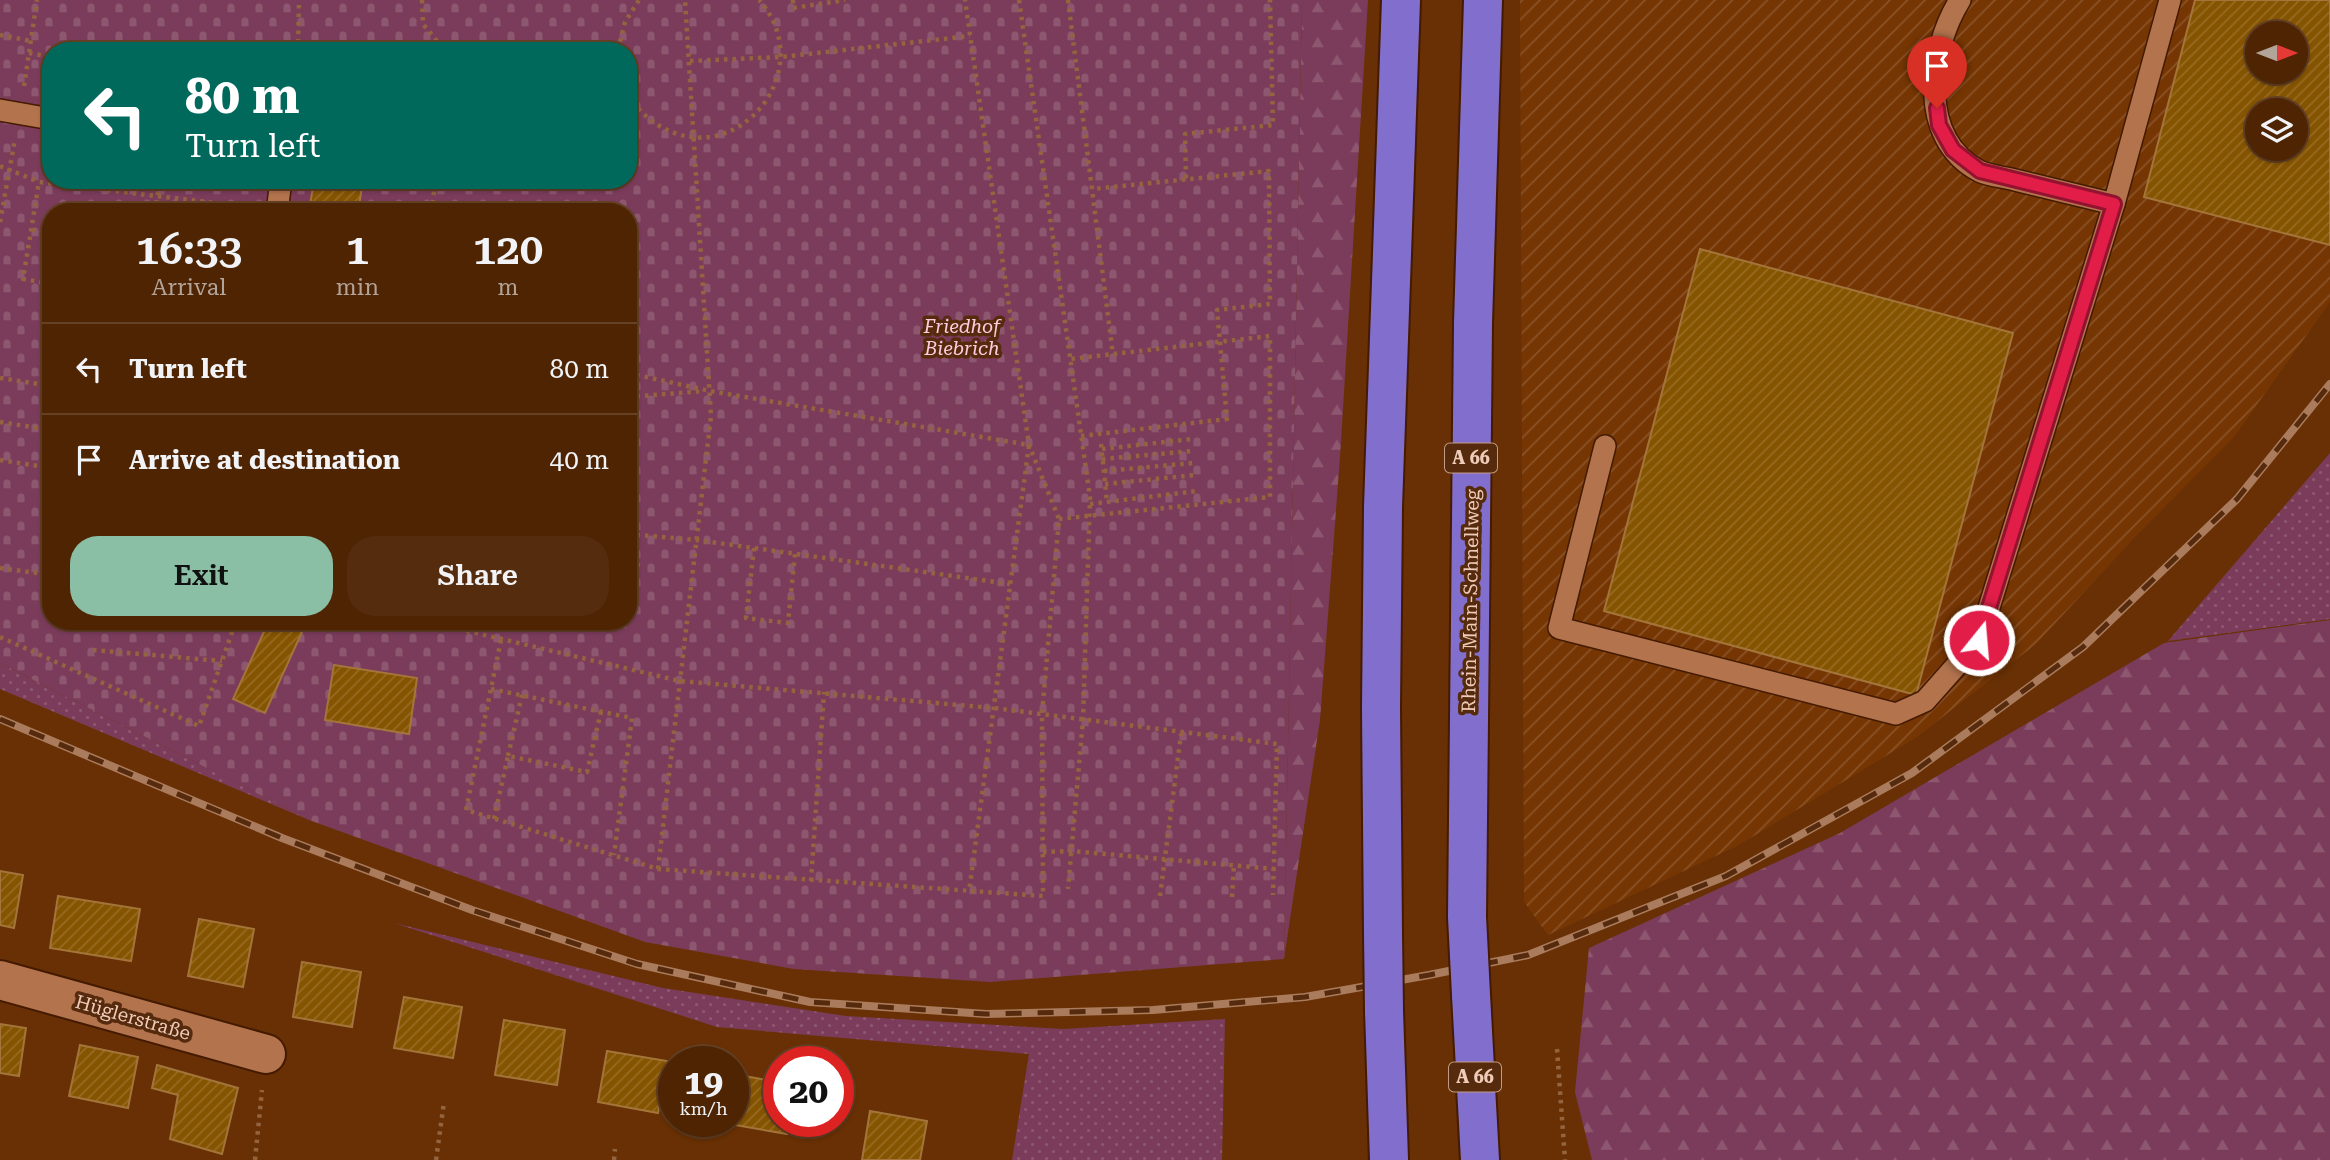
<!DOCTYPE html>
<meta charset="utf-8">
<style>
:root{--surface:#4e2403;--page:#552c0d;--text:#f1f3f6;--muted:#b3a49a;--line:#654125;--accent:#8abfa5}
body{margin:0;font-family:"Roboto Serif",serif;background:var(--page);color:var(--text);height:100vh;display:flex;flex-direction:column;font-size:26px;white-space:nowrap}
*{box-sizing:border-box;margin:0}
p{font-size:23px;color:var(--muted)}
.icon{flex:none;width:38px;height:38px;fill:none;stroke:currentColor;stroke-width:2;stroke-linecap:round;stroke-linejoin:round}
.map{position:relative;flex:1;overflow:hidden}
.details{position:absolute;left:42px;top:203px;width:595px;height:427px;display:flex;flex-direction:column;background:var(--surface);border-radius:28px;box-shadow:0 2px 5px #0004,0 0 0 2px var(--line)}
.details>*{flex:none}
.top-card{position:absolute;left:42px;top:42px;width:595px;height:147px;border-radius:28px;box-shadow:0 2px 5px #0004,0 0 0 2px var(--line);background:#00695c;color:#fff;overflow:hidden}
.needle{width:46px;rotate:90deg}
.tools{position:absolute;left:2245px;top:21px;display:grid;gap:14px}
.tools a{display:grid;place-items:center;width:63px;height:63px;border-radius:50%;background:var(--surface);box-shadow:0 2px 5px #0004,0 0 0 2px var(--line);font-size:35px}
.speed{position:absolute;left:658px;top:1046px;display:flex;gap:14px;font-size:35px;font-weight:700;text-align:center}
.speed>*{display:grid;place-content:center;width:91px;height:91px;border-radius:50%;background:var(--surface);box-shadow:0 2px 5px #0004,0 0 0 2px var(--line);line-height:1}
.speed small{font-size:18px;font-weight:400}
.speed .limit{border:10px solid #d22;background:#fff;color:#111}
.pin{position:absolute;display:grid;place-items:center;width:60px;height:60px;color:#fff;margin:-72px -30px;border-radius:50% 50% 50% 0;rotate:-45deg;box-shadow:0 0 7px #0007}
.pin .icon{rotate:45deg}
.me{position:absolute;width:77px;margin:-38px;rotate:17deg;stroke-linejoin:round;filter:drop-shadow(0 0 5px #0008)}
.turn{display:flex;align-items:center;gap:24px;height:147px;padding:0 28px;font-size:32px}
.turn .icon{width:91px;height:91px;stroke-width:2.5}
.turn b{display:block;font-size:49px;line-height:60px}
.eta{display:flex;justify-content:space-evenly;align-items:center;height:119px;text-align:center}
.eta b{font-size:42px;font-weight:600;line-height:49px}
.cta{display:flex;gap:14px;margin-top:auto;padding:14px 28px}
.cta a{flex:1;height:80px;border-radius:28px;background:var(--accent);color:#111;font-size:28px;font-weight:600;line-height:80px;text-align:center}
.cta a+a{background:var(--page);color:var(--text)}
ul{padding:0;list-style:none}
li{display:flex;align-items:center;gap:21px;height:91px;padding:0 28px;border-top:2px solid var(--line)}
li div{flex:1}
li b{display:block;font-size:26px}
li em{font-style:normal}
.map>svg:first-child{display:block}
.industrial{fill:url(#industrial-furrows);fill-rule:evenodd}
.grass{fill:url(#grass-dots)}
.forest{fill:url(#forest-firs)}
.cemetery{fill:url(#cemetery-stones);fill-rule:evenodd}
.building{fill:url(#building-hatch);stroke:#a3753a;stroke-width:2;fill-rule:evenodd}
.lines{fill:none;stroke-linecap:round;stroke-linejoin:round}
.service-casing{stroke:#441a00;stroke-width:24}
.minor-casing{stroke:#441a00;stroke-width:42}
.motorway-casing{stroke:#441a00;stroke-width:42}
.path{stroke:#94633f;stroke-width:4.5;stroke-dasharray:3.5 5;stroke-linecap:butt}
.service{stroke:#b2734d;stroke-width:21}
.minor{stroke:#b2734d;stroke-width:38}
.motorway{stroke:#826fcd;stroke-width:38}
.rail-casing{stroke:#aa7c5d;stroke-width:8}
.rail{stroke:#562a0c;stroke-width:5;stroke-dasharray:16;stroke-linecap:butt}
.motorway-bridge-casing{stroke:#441a00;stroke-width:42;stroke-linecap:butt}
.motorway-bridge{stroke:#826fcd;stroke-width:38}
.route-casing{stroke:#92132f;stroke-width:18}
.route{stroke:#e11d48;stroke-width:12}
.labels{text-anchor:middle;stroke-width:7;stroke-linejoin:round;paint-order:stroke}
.shield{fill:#562a0c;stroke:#c19b85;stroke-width:2}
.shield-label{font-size:18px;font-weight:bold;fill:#efccb9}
.park-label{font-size:19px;font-style:italic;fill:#ffcbe1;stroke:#562a0c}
.street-label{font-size:19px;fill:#efccb9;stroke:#562a0c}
</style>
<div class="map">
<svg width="2330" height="1160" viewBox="0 0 2330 1160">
<defs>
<pattern id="industrial-furrows" width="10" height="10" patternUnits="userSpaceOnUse" patternTransform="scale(1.75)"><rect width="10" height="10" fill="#763603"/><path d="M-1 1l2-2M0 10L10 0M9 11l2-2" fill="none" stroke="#8a5226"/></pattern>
<pattern id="grass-dots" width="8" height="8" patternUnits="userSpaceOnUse" patternTransform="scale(1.75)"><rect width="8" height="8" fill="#7b3c5b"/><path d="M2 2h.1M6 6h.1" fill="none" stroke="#8e5770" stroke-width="1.8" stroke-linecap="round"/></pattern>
<pattern id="forest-firs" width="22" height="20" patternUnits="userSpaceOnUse" patternTransform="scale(1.75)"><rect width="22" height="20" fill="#7b3c5b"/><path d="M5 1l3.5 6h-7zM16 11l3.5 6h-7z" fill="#8e5770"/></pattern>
<pattern id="cemetery-stones" width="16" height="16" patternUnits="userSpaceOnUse" patternTransform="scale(1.75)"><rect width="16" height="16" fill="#7b3c5b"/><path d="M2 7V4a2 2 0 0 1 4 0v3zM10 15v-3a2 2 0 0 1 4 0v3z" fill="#8e5770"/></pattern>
<pattern id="building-hatch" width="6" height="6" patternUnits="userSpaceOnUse" patternTransform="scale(1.75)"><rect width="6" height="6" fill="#855400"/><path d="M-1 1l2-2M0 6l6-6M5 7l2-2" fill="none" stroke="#976b23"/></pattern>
</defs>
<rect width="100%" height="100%" fill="#683004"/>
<path class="industrial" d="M 1520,0 L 2330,0 L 2330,302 L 2234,437 L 2137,535 L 2036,644 L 1917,737 L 1739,845 L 1548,935 L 1524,902 ZM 2258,33 L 2296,33 L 2296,72 L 2258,72 ZM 2258,110 L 2296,110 L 2296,149 L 2258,149 Z"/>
<g class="grass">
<polygon points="2330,453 2330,619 2168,641"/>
<polygon points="0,663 309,820 0,689"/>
<polygon points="394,923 663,988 846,1016 1063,1029 1225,1019 1222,1160 1012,1160 1029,1054 717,1027"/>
</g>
<g class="forest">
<polygon points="1302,0 1368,0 1340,457 1320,720 1284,959"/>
<polygon points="2330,620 2330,1160 1592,1160 1575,1092 1589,948 1840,833 2164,643"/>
</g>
<path class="cemetery" d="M 0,0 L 1302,0 L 1284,959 L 990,982 L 794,969 L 645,942 L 309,820 L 0,663 ZM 51,51 L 628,51 L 628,180 L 51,180 ZM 51,212 L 628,212 L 628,621 L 51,621 Z"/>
<g class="building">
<path d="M 2195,0 L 2330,0 L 2330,245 L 2144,197 ZM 2258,33 L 2296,33 L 2296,72 L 2258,72 ZM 2258,110 L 2296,110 L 2296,149 L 2258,149 Z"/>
<polygon points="314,180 363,180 358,212 309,212"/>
<polygon points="1700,249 2013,333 1916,695 1604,611"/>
<polygon points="269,621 278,621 302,632 265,713 233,699"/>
<polygon points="334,665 417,678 409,734 325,720"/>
<polygon points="0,871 23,875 14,928 0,925"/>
<polygon points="58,896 140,909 131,961 50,948"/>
<polygon points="199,919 254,929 243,987 188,976"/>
<polygon points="302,962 361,972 352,1027 293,1017"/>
<polygon points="404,997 462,1007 453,1058 394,1048"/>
<polygon points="504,1020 565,1030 557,1085 495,1075"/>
<polygon points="0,1024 26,1028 19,1076 0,1073"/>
<polygon points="80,1045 138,1057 128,1108 69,1096"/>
<polygon points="607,1051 667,1061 658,1113 598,1102"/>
<polygon points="157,1065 238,1088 222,1154 170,1139 178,1095 152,1088"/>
<polygon points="733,1074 779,1082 779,1122 789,1122 787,1134 718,1122 733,1122"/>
<polygon points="870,1111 927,1121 920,1160 862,1160"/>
</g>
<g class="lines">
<defs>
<g id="service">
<path d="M 1960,0 C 1929,50 1917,138 1979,171 C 1989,176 2004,177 2015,180 C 2048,188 2081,196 2114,204"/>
<polyline points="0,110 51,119"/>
<polyline points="277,212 281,180"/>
<polyline points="1605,446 1559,628 1896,714 1925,701 1979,640 2114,204 2170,0"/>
</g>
<polyline id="minor" points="0,980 266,1054"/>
<g id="motorway">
<polyline points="1467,917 1473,323 1483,0"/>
<polyline points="1383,933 1381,709 1383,507 1401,0"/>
<polyline points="1471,995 1480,1160"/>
<polyline points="1384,1011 1389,1160"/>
</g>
</defs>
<use href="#service" class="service-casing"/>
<use href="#minor" class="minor-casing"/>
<use href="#motorway" class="motorway-casing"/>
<g class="path">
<polyline points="422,0 423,24 445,51"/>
<polyline points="793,0 793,8 845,0"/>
<polyline points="1019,0 1090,497 1083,720 1068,889"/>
<polyline points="1068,0 1113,355"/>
<polyline points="0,35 31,41"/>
<polyline points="618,50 625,22 639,0"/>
<polyline points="298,51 299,0"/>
<path d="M 490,51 C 533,39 574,42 618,48"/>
<polyline points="29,53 51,57"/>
<polyline points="690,61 781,57 970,36"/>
<polyline points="24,86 37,0"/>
<path d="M 628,95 C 635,107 646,117 658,125 C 737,174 821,69 759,0"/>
<polyline points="0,166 39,182"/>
<polyline points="1186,178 1185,134 1273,125 1270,0"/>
<polyline points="155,212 160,180"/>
<polyline points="432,212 435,180"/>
<polyline points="0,222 15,139"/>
<polyline points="32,230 51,233"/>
<polyline points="51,284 23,279 39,182 249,207"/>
<polyline points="628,373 710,391 1029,445 969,892"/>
<polyline points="0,378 51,386"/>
<polyline points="628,397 704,391"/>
<polyline points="0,422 51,430"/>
<polyline points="1081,436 1227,419 1217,310 1270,304 1269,171 1092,189"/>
<polyline points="1101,444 1107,502"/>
<polyline points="1102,449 1192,439"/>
<polyline points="1102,459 1192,451"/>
<polyline points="0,460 51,468"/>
<polyline points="1104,471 1193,463"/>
<polyline points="1105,484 1195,475"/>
<polyline points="1090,504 1197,491"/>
<polyline points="1059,519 1270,497 1270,336 1070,359"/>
<polyline points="628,534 697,540 1010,584"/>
<polyline points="628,540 638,564 628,594"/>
<polyline points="754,548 746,618 788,623 795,554"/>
<polyline points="628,563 638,564"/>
<polyline points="0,568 51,575"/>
<polyline points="425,621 680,681 994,708 1277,744 1273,895"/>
<polyline points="0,637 199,726 236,621"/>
<polyline points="501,640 466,810 658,869 1043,896 1042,714 1059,519 1029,445 965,0"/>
<polyline points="93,650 222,661"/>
<polyline points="491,689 632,718 614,855"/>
<polyline points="508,756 522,695"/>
<polyline points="494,819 508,756 587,772 601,711"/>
<polyline points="1043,852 1072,851 1275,869"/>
<polyline points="658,869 711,416 685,0"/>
<polyline points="811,881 824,692"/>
<polyline points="1160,896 1181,734"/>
<polyline points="1232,897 1234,864"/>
<polyline points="1557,1049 1565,1160"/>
<polyline points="255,1160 262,1090"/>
<polyline points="436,1160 444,1102"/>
<polyline points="614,1160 615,1149"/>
</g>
<use href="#service" class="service"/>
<use href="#minor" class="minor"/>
<use href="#motorway" class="motorway"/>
<defs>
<polyline id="rail" points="0,719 282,838 472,910 637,964 810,1002 986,1014 1153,1010 1305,997 1429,975 1528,955 1726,876 1912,773 2083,647 2237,499 2330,384"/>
</defs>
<use href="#rail" class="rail-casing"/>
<use href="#rail" class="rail"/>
<defs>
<g id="motorway-bridge">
<polyline points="1467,917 1471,995"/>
<polyline points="1383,933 1384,1011"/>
</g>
</defs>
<use href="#motorway-bridge" class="motorway-bridge-casing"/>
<use href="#motorway-bridge" class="motorway-bridge"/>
</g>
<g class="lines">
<defs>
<polyline id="route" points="1937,108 1939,125 1953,150 1980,171 2114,204 1979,640"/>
</defs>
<use href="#route" class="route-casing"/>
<use href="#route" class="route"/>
</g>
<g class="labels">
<g class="shield">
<rect x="1445" y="443.5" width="52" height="29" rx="5"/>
<rect x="1449" y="1062.5" width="52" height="29" rx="5"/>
</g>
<g class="shield-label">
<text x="1471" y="464">A 66</text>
<text x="1475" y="1083">A 66</text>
</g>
<g class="park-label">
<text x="962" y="333">Friedhof<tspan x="962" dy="22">Biebrich</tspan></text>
</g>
<g class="street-label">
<text transform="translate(1470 601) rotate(-89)" y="7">Rhein-Main-Schnellweg</text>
<text transform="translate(133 1017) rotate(16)" y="7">Hüglerstraße</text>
</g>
</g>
</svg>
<div class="tools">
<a><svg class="needle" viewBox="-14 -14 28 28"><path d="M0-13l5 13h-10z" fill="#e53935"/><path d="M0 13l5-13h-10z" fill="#b3a49a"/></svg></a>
<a><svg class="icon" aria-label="layers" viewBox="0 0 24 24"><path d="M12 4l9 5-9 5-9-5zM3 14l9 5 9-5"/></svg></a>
</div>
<div class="speed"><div>19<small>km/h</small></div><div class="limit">20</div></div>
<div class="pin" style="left:1937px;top:108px;background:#d93025"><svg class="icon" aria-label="arrive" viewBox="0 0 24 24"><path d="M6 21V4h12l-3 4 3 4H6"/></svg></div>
<svg class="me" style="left:1979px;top:640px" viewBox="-20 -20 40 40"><circle r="17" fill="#e11d48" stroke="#fff" stroke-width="3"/><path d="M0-11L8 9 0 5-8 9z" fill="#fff"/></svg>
<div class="top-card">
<div class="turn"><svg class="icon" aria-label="left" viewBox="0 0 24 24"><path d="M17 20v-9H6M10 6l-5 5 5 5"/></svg><div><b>80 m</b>Turn left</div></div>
</div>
<section class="details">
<div class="eta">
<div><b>16:33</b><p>Arrival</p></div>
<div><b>1</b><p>min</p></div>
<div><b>120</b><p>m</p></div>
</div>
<ul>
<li><svg class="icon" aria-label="left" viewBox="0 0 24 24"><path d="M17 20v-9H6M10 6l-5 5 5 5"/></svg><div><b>Turn left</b></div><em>80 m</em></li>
<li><svg class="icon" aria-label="arrive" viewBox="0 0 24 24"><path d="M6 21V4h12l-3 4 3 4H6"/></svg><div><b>Arrive at destination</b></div><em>40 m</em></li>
</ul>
<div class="cta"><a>Exit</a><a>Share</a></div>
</section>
</div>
